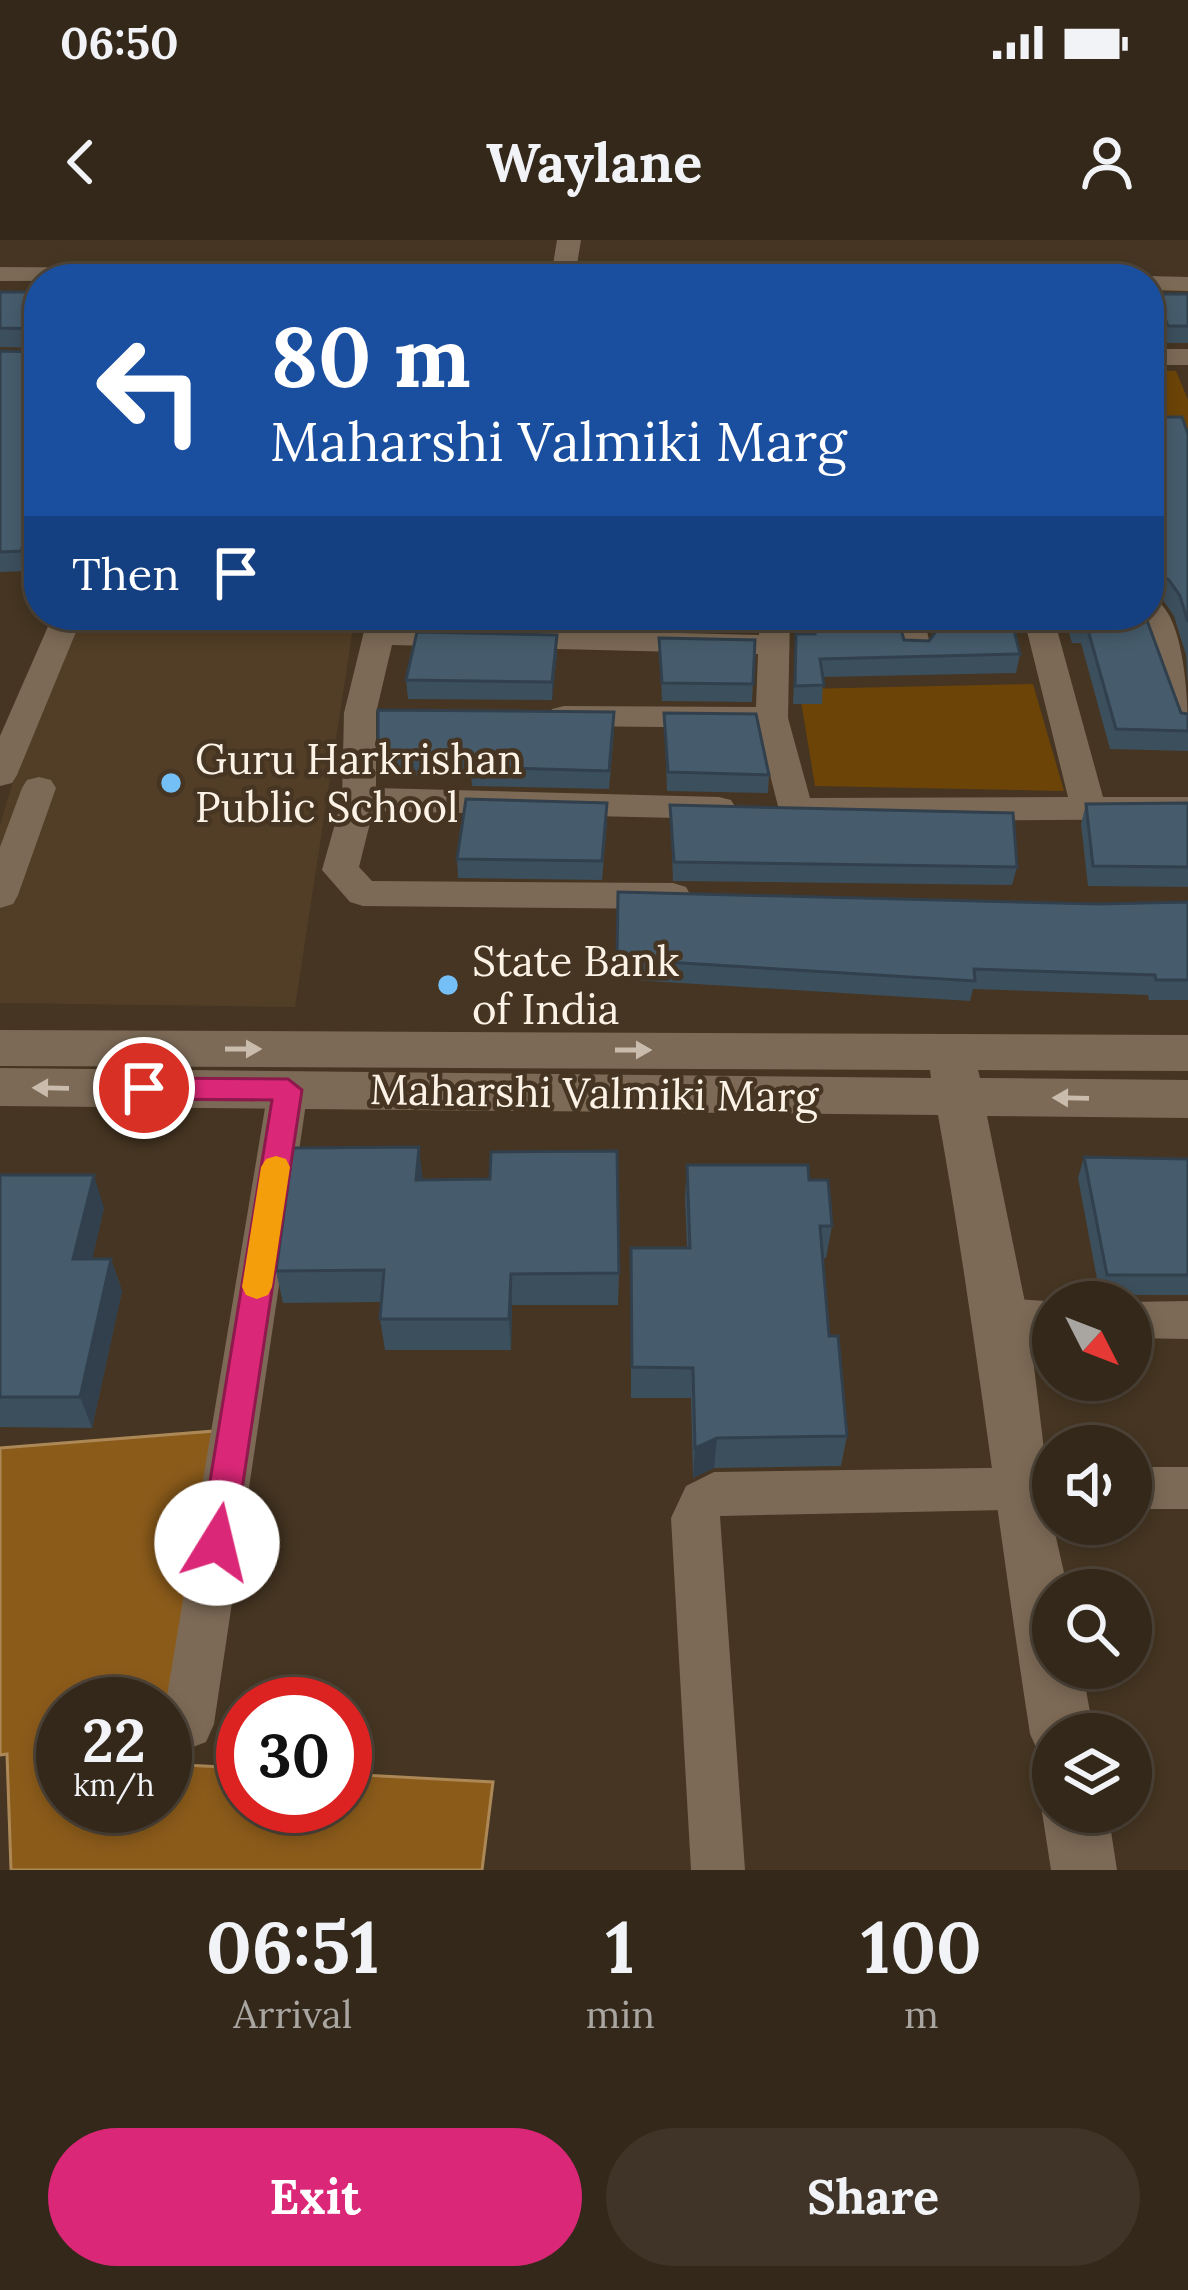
<!DOCTYPE html>
<style>
:root{--surface:#34281a;--page:#3f3427;--text:#f1f3f6;--muted:#a9a6a2;--line:#4e4439;--accent:#db2777}
body{margin:0;font-family:Lora,serif;background:var(--page);color:var(--text);height:100vh;display:flex;flex-direction:column;font-size:45px;white-space:nowrap}
*{box-sizing:border-box;margin:0}
p{font-size:39px;color:var(--muted)}
.icon{flex:none;width:66px;height:66px;fill:none;stroke:currentColor;stroke-width:2;stroke-linecap:round;stroke-linejoin:round}
.map{position:relative;height:1630px;overflow:hidden}
.side{display:flex;flex-direction:column;background:var(--surface);flex:1}
.side>*{flex:none}
.hud{position:absolute;left:24px;top:24px;width:1140px;height:366px;border-radius:48px;box-shadow:0 6px 18px #0003,0 0 0 3px var(--line);background:#1a4fa0;color:#fff;overflow:hidden}
.needle{width:78px;rotate:132deg}
.fabs{position:absolute;left:1032px;top:1041px;display:grid;gap:24px}
.fabs a{display:grid;place-items:center;width:120px;height:120px;border-radius:50%;background:var(--surface);box-shadow:0 6px 18px #0003,0 0 0 3px var(--line);font-size:60px}
.speed{position:absolute;left:36px;top:1437px;display:flex;gap:24px;font-size:60px;font-weight:700;text-align:center}
.speed>*{display:grid;place-content:center;width:156px;height:156px;border-radius:50%;background:var(--surface);box-shadow:0 6px 18px #0003,0 0 0 3px var(--line);line-height:1}
.speed small{font-size:30px;font-weight:400}
.speed .limit{border:18px solid #d22;background:#fff;color:#111}
.pin{position:absolute;display:grid;place-items:center;width:102px;height:102px;color:#fff;margin:-51px;border:6px solid #fff;border-radius:50%;box-shadow:0 3px 12px #0007}
.me{position:absolute;width:132px;margin:-66px;rotate:9deg;stroke-linejoin:round;filter:drop-shadow(0 0 9px #0008)}
.turn{display:flex;align-items:center;gap:42px;height:252px;padding:0 48px;font-size:54px}
.turn .icon{width:156px;height:156px;stroke-width:2.5}
.turn b{display:block;font-size:84px;line-height:102px}
.then{display:flex;align-items:center;height:114px;padding:0 48px;background:#0003;gap:24px;font-size:45px}
.eta{display:flex;justify-content:space-evenly;align-items:center;height:204px;text-align:center}
.eta b{font-size:72px;font-weight:800;line-height:84px}
.cta{display:flex;gap:24px;margin-top:auto;padding:24px 48px}
.cta a{flex:1;height:138px;border-radius:72px;background:var(--accent);color:#fff;font-size:48px;font-weight:800;line-height:138px;text-align:center}
.cta a+a{background:var(--page);color:var(--text)}
.status{display:flex;justify-content:space-between;align-items:center;height:84px;padding:0 60px;background:var(--surface);direction:ltr}
.status svg{height:33px;fill:currentColor}
header{display:flex;justify-content:space-between;align-items:center;height:156px;padding:0 48px;background:var(--surface);font-size:54px;font-weight:800}
.map>svg:first-child{display:block}
.built{fill:#523e26}
.green{fill:#6c4408}
.water{fill:#8b5b1a;stroke:#ad8857;stroke-width:3}
.lines{fill:none;stroke-linecap:round;stroke-linejoin:round}
.minor{fill:#7c6a56;fill-rule:evenodd}
.tertiary{fill:#7c6a56;fill-rule:evenodd}
.wall{fill:#3c4f5d}
.shaded-wall{fill:#31404c}
.building{fill:#465c6c;stroke:#31404c;stroke-width:3}
.oneway{fill:#c9bcac}
.route{fill:#db2777;stroke:#8e194d;stroke-width:3}
.slow{fill:#f59e0b}
.poi-dot{fill:#74c0f6;stroke:#453522;stroke-width:4.5}
.labels{text-anchor:middle;stroke-width:9;stroke-linejoin:round;paint-order:stroke}
.poi-label{font-size:42px;fill:#fcf2e6;stroke:#453522;text-anchor:start}
.street-label{font-size:42px;fill:#fcf2e6;stroke:#453522}
</style>
<div class="status"><b>06:50</b><svg viewBox="0 0 49 12"><path d="M0 12V9h3v3zM5 12V6h3v6zM10 12V3h3v9zM15 12V0h3v12zM26 1h20v11H26zM47 4h2v5h-2z"/></svg></div>
<header><svg class="icon" aria-label="back" viewBox="0 0 24 24"><path d="M15 5l-7 7 7 7"/></svg>Waylane<svg class="icon" aria-label="person" viewBox="0 0 24 24"><circle cx="12" cy="8" r="4"/><path d="M4 21q1-7 8-7t8 7"/></svg></header>
<div class="map">
<svg width="1188" height="1630" viewBox="0 0 1188 1630">
<rect width="100%" height="100%" fill="#453522"/>
<polygon class="built" points="63,375 355,375 295,767 0,763 0,585"/>
<g class="green">
<polygon points="1149,130 1176,131 1188,160 1188,196 1149,196"/>
<polygon points="1033,444 1064,551 815,546 799,449"/>
</g>
<polygon class="water" points="215,1191 165,1522 165,1464 63,1464 63,1566 165,1566 165,1524 243,1528 243,1566 345,1566 345,1534 493,1542 482,1630 11,1630 7,1514 0,1515 0,1208"/>
<g class="lines">
<g class="minor">
<polygon points="557,0 581,0 576,31 653,32 665,39 0,41 0,27 552,31"/>
<polygon points="1149,36 1188,37 1188,51 1149,50 1149,39 1139,39"/>
<rect x="1149" y="109" width="39" height="16"/>
<path d="M 1149,357 C 1185,366 1188,461 1188,492 L 1176,489 L 1172,482 L 1137,375 L 1149,375 Z"/>
<polygon points="53,375 83,375 17,535 12,543 0,546 0,496"/>
<polygon points="368,375 398,375 396,386 759,395 760,375 790,375 788,478 810,558 1068,557 1023,375 1053,375 1103,557 1188,557 1188,579 796,582 784,578 779,570 758,488 564,486 552,483 548,476 552,469 564,466 756,467 758,414 392,405 376,473 376,548 719,557 731,560 736,568 731,576 719,579 373,571 359,627 372,641 673,643 686,647 691,656 686,665 673,669 363,666 350,662 322,630 342,559 344,473"/>
<polygon points="893,375 923,375 931,408 926,415 904,415"/>
<polygon points="39,537 51,540 56,548 18,655 13,664 0,668 0,607 22,548 27,540"/>
<polygon points="288,835 302,839 308,850 214,1484 206,1502 188,1509 170,1502 165,1468 268,850 274,839"/>
<polygon points="1001,1058 1060,1062 1053,1062 1053,1097 1001,1096 986,1090 979,1077 986,1064"/>
<polygon points="1188,1061 1188,1099 1131,1098 1131,1062 1126,1062"/>
<polygon points="1053,1227 1053,1269 720,1276 745,1630 691,1630 671,1278 686,1246 714,1232"/>
<rect x="1131" y="1227" width="57" height="42"/>
</g>
<g class="tertiary">
<path d="M 0,790 L 1188,795 L 1188,831 L 978,830 L 980,838 L 1188,840 L 1188,878 L 987,876 L 1028,1077 L 1053,1284 L 1068,1350 L 1053,1350 L 1053,1428 L 1082,1428 L 1094,1494 L 1053,1494 L 1053,1522 L 1040,1516 L 1030,1494 C 998,1288 975,1081 938,875 L 0,866 L 0,828 L 931,838 L 930,830 L 0,826 Z"/>
<polygon points="1053,1549 1053,1572 1108,1572 1117,1630 1051,1630 1042,1572"/>
</g>
</g>
<g class="wall">
<polygon points="0,52 39,52 39,292 26,331 0,332 0,111 38,112 38,108 0,107"/>
<polygon points="1156,54 1188,54 1188,103 1164,103 1152,71"/>
<polygon points="1149,177 1188,194 1188,445 1186,415 1174,376 1163,360 1149,354"/>
<polygon points="424,375 623,375 623,379 561,378 560,386 424,382"/>
<polygon points="656,375 717,375 716,389 657,388"/>
<polygon points="807,375 897,375 904,400 929,401 933,397 927,375 1010,375 1020,414 1016,433 823,437 822,464 793,464 796,394 810,394"/>
<polygon points="1064,375 1145,375 1181,473 1188,474 1188,511 1110,509 1081,403 1072,403"/>
<polygon points="659,398 755,400 752,462 662,461"/>
<polygon points="557,414 552,460 408,459 406,440"/>
<polygon points="664,473 769,535 768,553 667,551"/>
<polygon points="614,491 609,549 472,546 471,536 380,535 378,516"/>
<polygon points="1188,563 1188,647 1088,646 1081,584 1086,564"/>
<polygon points="670,565 1017,627 1012,645 673,641"/>
<polygon points="607,582 602,640 458,638 457,619"/>
<polygon points="618,652 1098,664 1188,662 1188,760 1149,760 1148,755 973,749 970,761 617,739"/>
<polygon points="1084,917 1188,919 1188,1055 1100,1055 1078,938"/>
<polygon points="687,925 809,940 832,986 826,1018 823,1018 829,1096 847,1196 841,1226 714,1228 693,1238 691,1158 631,1158 631,1008 687,1008 685,958"/>
<polygon points="0,935 104,968 92,1019 111,1019 122,1051 92,1188 0,1187"/>
<polygon points="423,939 619,1033 618,1065 512,1065 511,1110 385,1110 380,1079 382,1062 283,1063 276,1031"/>
</g>
<g class="shaded-wall">
<polygon points="39,258 39,292 26,331 21,311"/>
<polygon points="557,395 557,414 552,460 552,442"/>
<polygon points="419,907 423,940 416,940"/>
<polygon points="94,935 104,968 85,1050 73,1019"/>
<polygon points="111,1019 122,1051 92,1188 80,1157"/>
<polygon points="511,1034 512,1065 511,1110 509,1079"/>
<polygon points="717,1198 714,1228 693,1238 695,1208"/>
</g>
<g class="building">
<polygon points="0,52 39,52 39,258 21,311 0,312 0,111 38,112 38,89 0,88"/>
<polygon points="1156,54 1188,54 1188,86 1168,86"/>
<polygon points="1149,177 1182,177 1188,194 1188,382 1180,356 1169,340 1154,333 1149,351"/>
<polygon points="812,375 897,375 904,400 929,401 938,389 935,375 1010,375 1020,414 820,419 824,445 795,446 796,394 815,394"/>
<polygon points="1074,375 1145,375 1181,473 1188,474 1188,491 1116,489 1086,383 1077,383"/>
<polygon points="417,392 557,395 552,442 406,440"/>
<polygon points="659,398 755,400 753,444 662,443"/>
<polygon points="378,470 614,472 609,531 470,527 472,517 378,516"/>
<polygon points="664,473 756,474 769,535 668,532"/>
<polygon points="466,559 607,563 602,621 457,619"/>
<polygon points="1188,563 1188,627 1093,626 1086,564"/>
<polygon points="670,565 1013,573 1017,627 674,622"/>
<polygon points="618,652 1098,664 1188,662 1188,740 1156,740 1155,735 974,729 975,741 617,719"/>
<polygon points="419,907 416,940 490,939 491,912 617,911 619,1033 511,1034 509,1079 380,1079 384,1030 276,1031 293,908"/>
<polygon points="1084,917 1188,919 1188,1035 1107,1035"/>
<polygon points="687,925 808,925 809,940 828,940 832,986 820,986 829,1096 838,1096 847,1196 717,1198 695,1208 693,1128 632,1127 631,1008 690,1008"/>
<polygon points="0,935 94,935 73,1019 111,1019 80,1157 0,1157"/>
</g>
<defs><path id="oneway-solid" d="M-6-.8H1V-3.2L6.5 0L1 3.2V.8H-6Z" transform="scale(3)"/></defs>
<g class="oneway">
<use href="#oneway-solid" transform="translate(243 809)"/>
<use href="#oneway-solid" transform="translate(633 810)"/>
<use href="#oneway-solid" transform="translate(51 848) rotate(-179)"/>
<use href="#oneway-solid" transform="translate(1071 858) rotate(-179)"/>
</g>
<polygon class="route" points="144,838 288,839 302,850 234,1303 229,1314 217,1318 205,1314 200,1303 272,860 144,859 130,848"/>
<polygon class="slow" points="276,916 286,919 290,927 272,1047 268,1055 257,1059 246,1055 242,1047 261,927 266,919"/>
<g class="poi-dot">
<circle cx="171" cy="543" r="12"/>
<circle cx="448" cy="745" r="12"/>
</g>
<g class="labels">
<g class="poi-label">
<text x="195" y="534">Guru Harkrishan<tspan x="195" dy="48">Public School</tspan></text>
<text x="472" y="736">State Bank<tspan x="472" dy="48">of India</tspan></text>
</g>
<g class="street-label">
<text transform="translate(594 853) rotate(1)" y="15">Maharshi Valmiki Marg</text>
</g>
</g>
</svg>
<div class="fabs">
<a><svg class="needle" viewBox="-14 -14 28 28"><path d="M0-13l5 13h-10z" fill="#e53935"/><path d="M0 13l5-13h-10z" fill="#a9a6a2"/></svg></a>
<a><svg class="icon" aria-label="sound" viewBox="0 0 24 24"><path d="M4 9h4l5-4v14l-5-4H4zM17 9q2 3 0 6"/></svg></a>
<a><svg class="icon" aria-label="search" viewBox="0 0 24 24"><circle cx="10" cy="10" r="6"/><path d="M15 15l6 6"/></svg></a>
<a><svg class="icon" aria-label="layers" viewBox="0 0 24 24"><path d="M12 4l9 5-9 5-9-5zM3 14l9 5 9-5"/></svg></a>
</div>
<div class="speed"><div>22<small>km/h</small></div><div class="limit">30</div></div>
<div class="pin" style="left:144px;top:848px;background:#d93025"><svg class="icon" aria-label="arrive" viewBox="0 0 24 24"><path d="M6 21V4h12l-3 4 3 4H6"/></svg></div>
<svg class="me" style="left:217px;top:1303px" viewBox="-20 -20 40 40"><circle r="19" fill="#fff"/><path d="M0-13L10 11 0 6-10 11z" fill="#db2777"/></svg>
<div class="hud">
<div class="turn"><svg class="icon" aria-label="left" viewBox="0 0 24 24"><path d="M17 20v-9H6M10 6l-5 5 5 5"/></svg><div><b>80 m</b>Maharshi Valmiki Marg</div></div>
<div class="then">Then<svg class="icon" aria-label="arrive" viewBox="0 0 24 24"><path d="M6 21V4h12l-3 4 3 4H6"/></svg></div>
</div>
</div>
<section class="side">
<div class="eta">
<div><b>06:51</b><p>Arrival</p></div>
<div><b>1</b><p>min</p></div>
<div><b>100</b><p>m</p></div>
</div>
<div class="cta"><a>Exit</a><a>Share</a></div>
</section>
